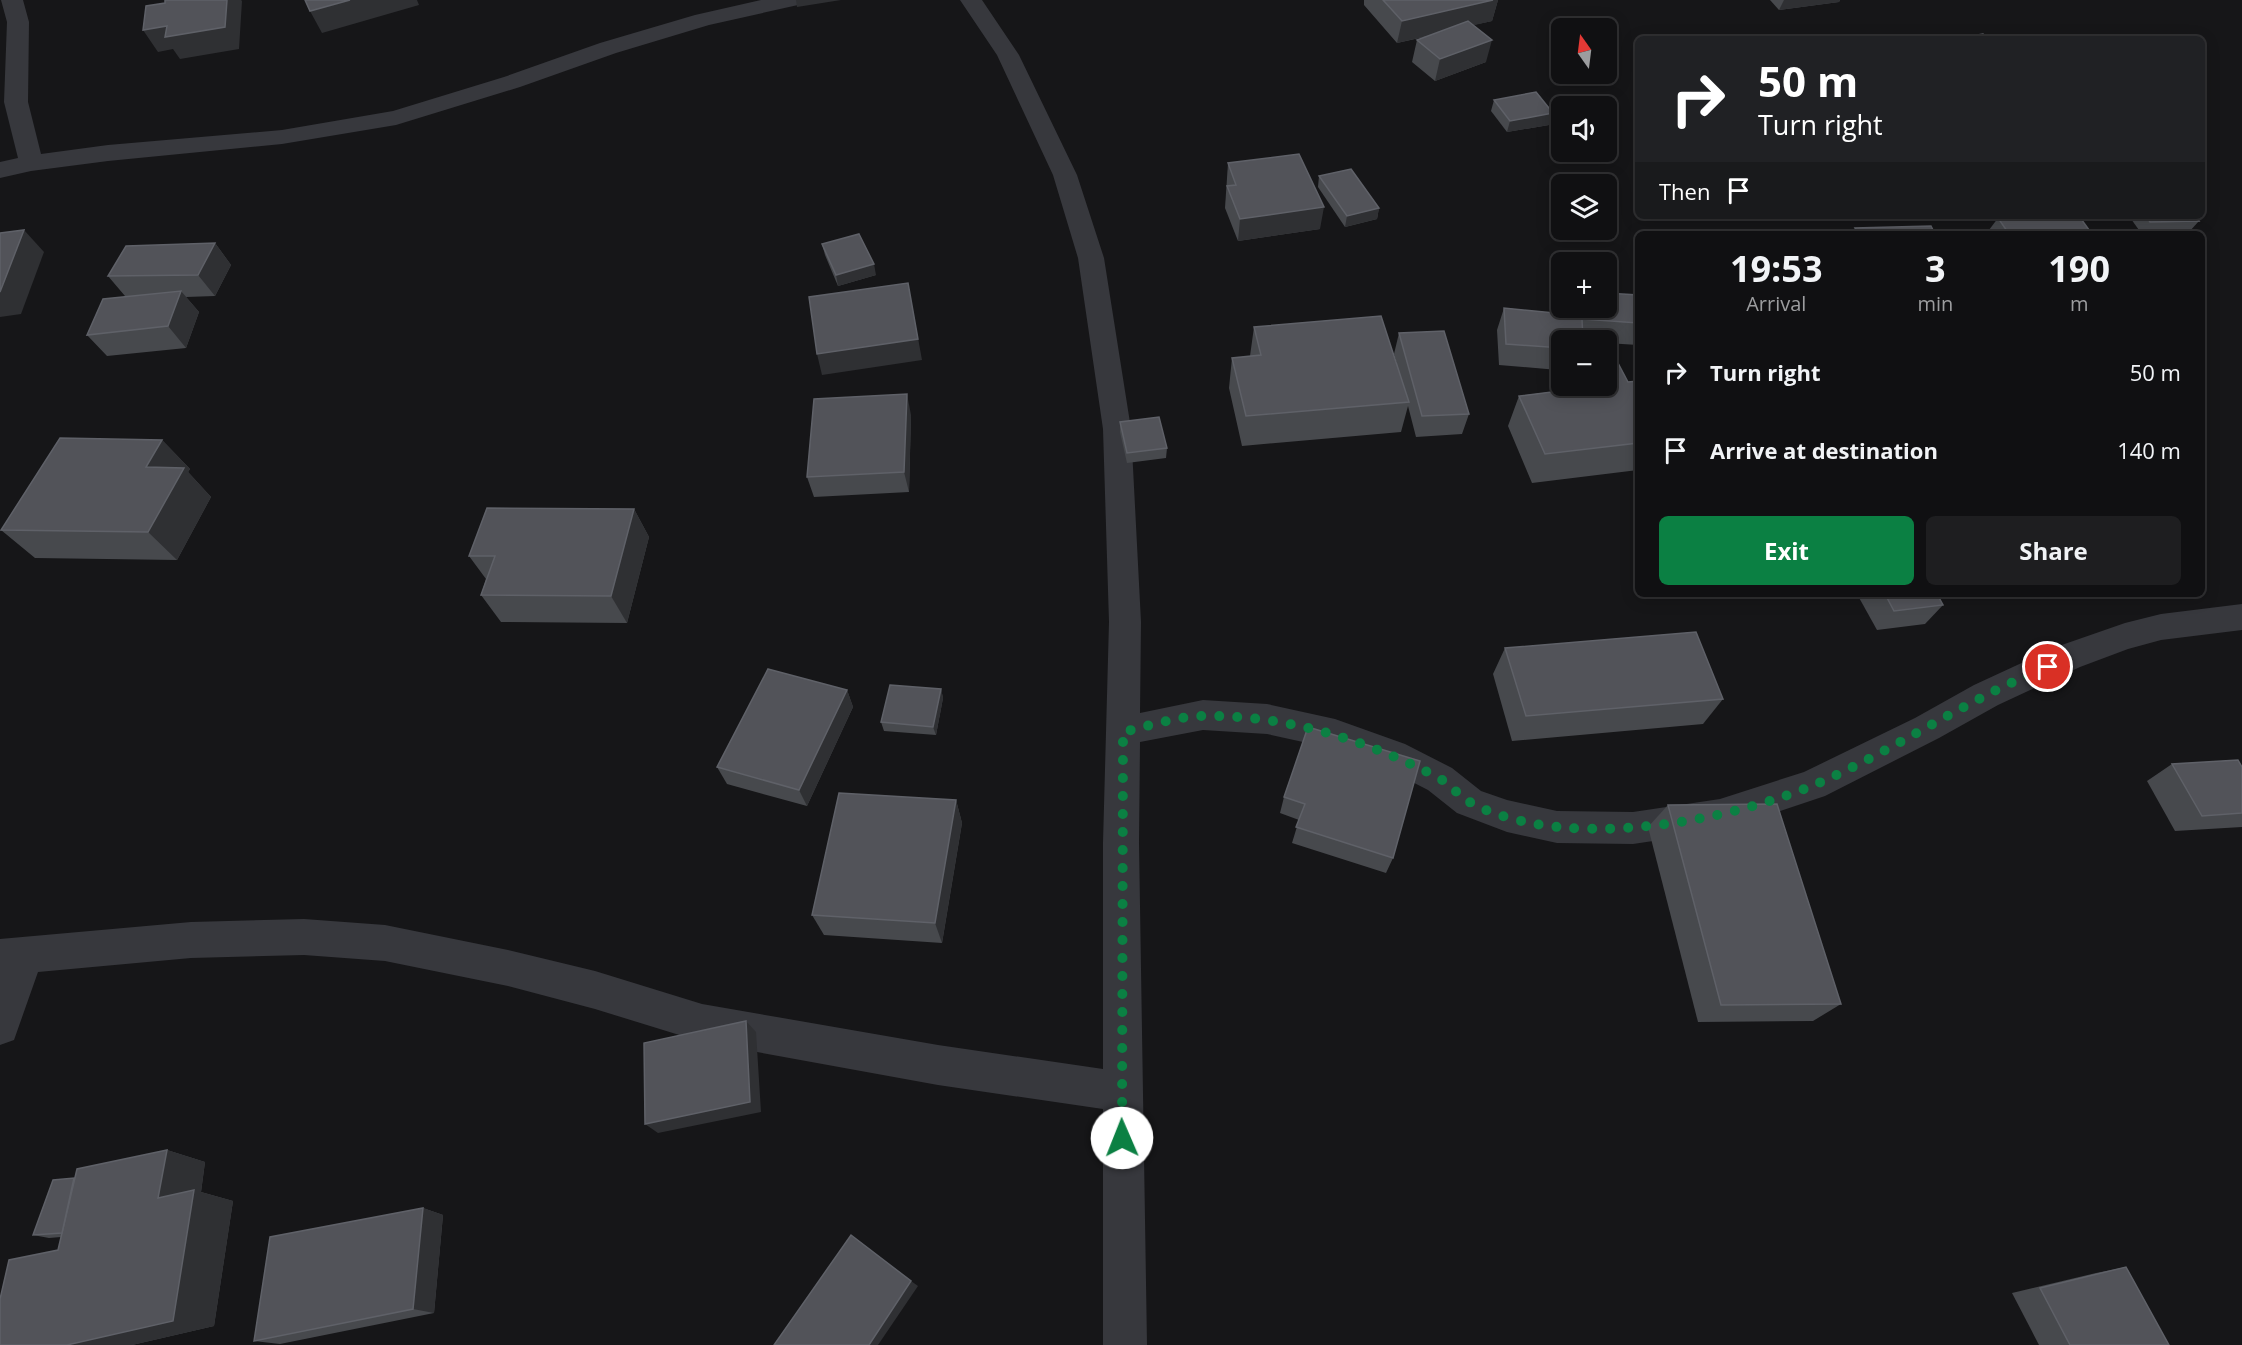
<!DOCTYPE html>
<meta charset="utf-8">
<style>
:root{--surface:#101012;--page:#1e1e20;--text:#f1f3f6;--muted:#9c9d9f;--line:#303032;--accent:#0b8043}
body{margin:0;font-family:"Open Sans",sans-serif;background:var(--page);color:var(--text);height:100vh;display:flex;flex-direction:column;font-size:22px;white-space:nowrap}
*{box-sizing:border-box;margin:0}
p{font-size:20px;color:var(--muted)}
.icon{flex:none;width:33px;height:33px;fill:none;stroke:currentColor;stroke-width:2;stroke-linecap:round;stroke-linejoin:round}
.map{position:relative;flex:1;overflow:hidden}
.side{position:absolute;left:1635px;top:231px;width:570px;height:366px;display:flex;flex-direction:column;background:var(--surface);border-radius:9px;box-shadow:0 3px 15px #0003,0 0 0 2px var(--line)}
.side>*{flex:none}
.banner{position:absolute;left:1635px;top:36px;width:570px;height:183px;border-radius:9px;box-shadow:0 3px 15px #0003,0 0 0 2px var(--line);background:#202124;color:#fff;overflow:hidden}
.needle{width:39px;rotate:346deg}
.buttons{position:absolute;left:1551px;top:18px;display:grid;gap:12px}
.buttons a{display:grid;place-items:center;width:66px;height:66px;border-radius:9px;background:var(--surface);box-shadow:0 3px 15px #0003,0 0 0 2px var(--line);font-size:30px}
.pin{position:absolute;display:grid;place-items:center;width:51px;height:51px;color:#fff;margin:-26px;border:3px solid #fff;border-radius:50%;box-shadow:0 2px 6px #0007}
.me{position:absolute;width:66px;margin:-33px;rotate:359deg;stroke-linejoin:round;filter:drop-shadow(0 0 4px #0008)}
.turn{display:flex;align-items:center;gap:21px;height:126px;padding:0 24px;font-size:27px}
.turn .icon{width:78px;height:78px;stroke-width:2.5}
.turn b{display:block;font-size:42px;line-height:51px}
.then{display:flex;align-items:center;height:57px;padding:0 24px;background:#0003;gap:12px;font-size:22px}
.eta{display:flex;justify-content:space-evenly;align-items:center;height:102px;text-align:center}
.eta b{font-size:36px;font-weight:700;line-height:42px}
.action{display:flex;gap:12px;margin-top:auto;padding:12px 24px}
.action a{flex:1;height:69px;border-radius:9px;background:var(--accent);color:#fff;font-size:24px;font-weight:700;line-height:69px;text-align:center}
.action a+a{background:var(--page);color:var(--text)}
ul{padding:0;list-style:none}
li{display:flex;align-items:center;gap:18px;height:78px;padding:0 24px}
li div{flex:1}
li b{display:block;font-size:22px}
li em{font-style:normal}
.map>svg:first-child{display:block}
.lines{fill:none;stroke-linecap:round;stroke-linejoin:round}
.street{fill:#37383d;fill-rule:evenodd}
.wall{fill:#47494d}
.shaded-wall{fill:#2f3033}
.building{fill:#525359;stroke:#5f6168;stroke-width:1.5}
.route{stroke:#0b8043;stroke-width:10;stroke-dasharray:0 18}
</style>
<div class="map">
<svg width="2242" height="1345" viewBox="0 0 2242 1345">
<rect width="100%" height="100%" fill="#161618"/>
<g class="lines">
<g class="street">
<polygon points="1,0 23,0 29,22 28,102 41,154 108,145 282,130 393,111 504,77 600,43 695,15 761,0 801,0 798,5 709,25 616,53 520,87 396,125 282,144 108,161 31,171 0,178 0,162 18,158 4,102 7,22"/>
<polygon points="960,0 982,0 1019,55 1077,175 1104,258 1131,429 1141,622 1140,713 1203,700 1267,704 1335,719 1405,744 1452,768 1481,791 1507,800 1557,811 1633,812 1720,799 1804,772 1915,718 1974,685 2056,647 2125,623 2161,614 2242,604 2242,630 2161,640 2128,649 2080,667 1998,705 1939,738 1825,796 1720,831 1633,844 1557,843 1507,832 1457,813 1428,790 1381,766 1335,749 1267,734 1203,730 1140,742 1139,843 1147,1345 1103,1345 1103,1109 938,1085 702,1042 595,1009 508,986 385,961 304,955 191,958 38,972 14,1040 0,1045 0,939 191,922 304,919 385,925 508,950 595,971 702,1004 938,1045 1103,1069 1103,843 1109,622 1103,429 1078,258 1053,175 997,55"/>
</g>
</g>
<g class="wall">
<polygon points="1364,0 1498,0 1492,21 1473,25 1486,62 1435,81 1412,62 1417,40 1424,37 1397,43 1364,5"/>
<polygon points="1770,0 1840,0 1839,2 1779,10"/>
<polygon points="1494,100 1553,113 1549,125 1507,132 1491,111"/>
<polygon points="1228,163 1320,229 1238,241 1225,208"/>
<polygon points="1319,176 1379,208 1377,219 1345,227 1318,187"/>
<polygon points="2094,216 2127,216 2098,219"/>
<polygon points="2129,216 2195,216 2199,221 2189,232 2141,233"/>
<polygon points="1998,218 2092,234 1986,234"/>
<polygon points="1855,228 1935,234 1852,234"/>
<polygon points="215,243 231,265 215,296 186,297 199,312 186,348 107,356 87,335 125,296 108,276"/>
<polygon points="822,244 876,275 838,286 825,255"/>
<polygon points="1638,295 1638,345 1606,343 1606,340 1562,340 1562,386 1606,386 1638,381 1638,470 1532,483 1508,426 1519,396 1558,391 1554,382 1558,370 1499,365 1497,330 1504,308 1564,314 1566,308 1606,308"/>
<polygon points="1254,327 1397,364 1394,354 1399,333 1469,414 1462,434 1416,437 1408,406 1401,432 1242,446 1229,388 1232,358 1250,356"/>
<polygon points="911,415 909,492 814,497 807,477"/>
<polygon points="1120,422 1167,448 1166,458 1127,463 1120,432"/>
<polygon points="162,440 190,469 188,472 211,497 177,560 35,558 1,530"/>
<polygon points="634,509 649,537 627,623 501,622 481,595 486,579 469,556"/>
<polygon points="1857,594 1937,594 1943,605 1925,624 1877,630"/>
<polygon points="1505,648 1723,699 1703,724 1512,741 1493,674"/>
<polygon points="941,689 943,698 936,735 884,731 881,722"/>
<polygon points="847,690 853,707 807,806 727,784 717,767"/>
<polygon points="1420,761 1393,858 1386,873 1292,843 1299,820 1280,813 1284,797"/>
<polygon points="2172,764 2242,767 2242,827 2175,831 2147,781"/>
<polygon points="956,800 962,823 942,943 824,935 812,915"/>
<polygon points="1668,805 1841,1004 1813,1021 1698,1022 1648,827"/>
<polygon points="167,1150 205,1162 201,1192 233,1201 214,1326 132,1345 0,1345 58,1250 61,1237 49,1238 33,1235 74,1178"/>
<polygon points="423,1208 443,1215 434,1313 280,1344 254,1341"/>
<polygon points="2126,1267 2169,1345 2039,1345 2012,1293 2096,1273"/>
</g>
<g class="shaded-wall">
<polygon points="227,0 241,0 242,1 239,49 180,59 173,49 158,52 143,30"/>
<polygon points="350,0 417,0 419,5 322,33 310,11"/>
<polygon points="796,0 841,0 797,7"/>
<polygon points="1493,0 1498,0 1492,21 1397,43 1402,21"/>
<polygon points="1784,0 1840,0 1839,2 1779,10"/>
<polygon points="1492,40 1486,62 1435,81 1440,59"/>
<polygon points="1553,113 1549,125 1507,132 1510,121"/>
<polygon points="1324,207 1320,229 1238,241 1240,219"/>
<polygon points="1379,208 1377,219 1345,227 1347,216"/>
<polygon points="24,230 44,252 21,314 0,317 0,292"/>
<polygon points="215,243 231,265 215,296 198,275"/>
<polygon points="874,264 876,275 838,286 836,275"/>
<polygon points="908,283 922,360 822,375 817,354"/>
<polygon points="181,291 199,312 186,348 168,326"/>
<polygon points="907,394 911,415 909,492 904,472"/>
<polygon points="162,440 190,469 188,472 211,497 177,560 148,532 146,467"/>
<polygon points="634,509 649,537 627,623 611,596"/>
<polygon points="941,689 943,698 936,735 933,727"/>
<polygon points="847,690 853,707 807,806 799,790"/>
<polygon points="956,800 962,823 942,943 935,923"/>
<polygon points="746,1021 756,1032 761,1112 658,1133 645,1124"/>
<polygon points="167,1150 205,1162 201,1192 233,1201 214,1326 132,1345 67,1345 158,1198"/>
<polygon points="423,1208 443,1215 434,1313 413,1309"/>
<polygon points="911,1281 918,1286 878,1345 869,1345"/>
</g>
<g class="building">
<polygon points="165,0 227,0 225,27 165,37 167,26 143,30 146,6 165,3"/>
<polygon points="305,0 350,0 310,11"/>
<polygon points="1383,0 1493,0 1402,21"/>
<polygon points="1468,21 1492,40 1440,59 1417,40"/>
<polygon points="1983,34 1989,39 1954,39"/>
<polygon points="1536,92 1553,113 1510,121 1494,100"/>
<polygon points="1299,154 1324,207 1240,219 1227,186 1236,185 1228,163"/>
<polygon points="1351,169 1379,208 1347,216 1319,176"/>
<polygon points="2030,216 2079,216 2092,234 2009,234 1998,218"/>
<polygon points="2146,216 2195,216 2199,221 2150,222"/>
<polygon points="1931,226 1935,234 1859,234 1855,228"/>
<polygon points="24,230 0,292 0,233"/>
<polygon points="859,234 874,264 836,275 822,244"/>
<polygon points="215,243 198,275 108,276 126,246"/>
<polygon points="908,283 918,339 817,354 809,297"/>
<polygon points="181,291 168,326 87,335 103,299"/>
<polygon points="1606,293 1638,295 1638,323 1582,319 1583,340 1562,340 1562,348 1506,344 1504,308 1575,315 1574,308 1606,308"/>
<polygon points="1381,316 1409,402 1246,416 1232,358 1261,355 1254,327"/>
<polygon points="1444,331 1469,414 1422,416 1399,333"/>
<polygon points="1606,346 1609,346 1628,382 1638,381 1638,443 1545,454 1519,396 1584,388 1582,386 1606,386"/>
<polygon points="907,394 904,472 807,477 814,399"/>
<polygon points="1159,417 1167,448 1127,453 1120,422"/>
<polygon points="60,438 162,440 146,467 184,468 148,532 1,530"/>
<polygon points="487,508 634,509 611,596 481,595 495,556 469,556"/>
<polygon points="1885,594 1937,594 1943,605 1894,611"/>
<polygon points="1696,632 1723,699 1526,716 1505,648"/>
<polygon points="768,669 847,690 799,790 717,767"/>
<polygon points="890,685 941,689 933,727 881,722"/>
<polygon points="1308,727 1420,761 1393,858 1296,827 1305,804 1284,797"/>
<polygon points="2238,760 2242,767 2242,813 2202,816 2172,764"/>
<polygon points="839,793 956,800 935,923 812,915"/>
<polygon points="1777,804 1841,1004 1721,1005 1668,805"/>
<polygon points="746,1021 750,1102 645,1124 644,1043"/>
<polygon points="167,1150 158,1198 194,1190 173,1321 67,1345 0,1345 0,1299 9,1260 58,1250 77,1169"/>
<polygon points="74,1178 62,1233 33,1235 53,1180"/>
<polygon points="423,1208 413,1309 254,1341 270,1237"/>
<polygon points="851,1235 911,1281 869,1345 774,1345"/>
<polygon points="2126,1267 2169,1345 2070,1345 2040,1288"/>
</g>
<g class="lines">
<path class="route" d="M 1122,1138 L 1123,732 C 1149,726 1178,716 1205,716 C 1286,715 1366,740 1437,777 C 1449,783 1457,794 1468,801 C 1489,815 1533,825 1558,827 C 1639,835 1739,816 1814,785 C 1873,760 1928,725 1985,696 C 2005,685 2027,676 2048,667"/>
</g>
</svg>
<div class="buttons">
<a><svg class="needle" viewBox="-14 -14 28 28"><path d="M0-13l5 13h-10z" fill="#e53935"/><path d="M0 13l5-13h-10z" fill="#9c9d9f"/></svg></a>
<a><svg class="icon" aria-label="sound" viewBox="0 0 24 24"><path d="M4 9h4l5-4v14l-5-4H4zM17 9q2 3 0 6"/></svg></a>
<a><svg class="icon" aria-label="layers" viewBox="0 0 24 24"><path d="M12 4l9 5-9 5-9-5zM3 14l9 5 9-5"/></svg></a>
<a>+</a>
<a>−</a>
</div>
<div class="pin" style="left:2048px;top:667px;background:#d93025"><svg class="icon" aria-label="arrive" viewBox="0 0 24 24"><path d="M6 21V4h12l-3 4 3 4H6"/></svg></div>
<svg class="me" style="left:1122px;top:1138px" viewBox="-20 -20 40 40"><circle r="19" fill="#fff"/><path d="M0-13L10 11 0 6-10 11z" fill="#0b8043"/></svg>
<div class="banner">
<div class="turn"><svg class="icon" aria-label="right" viewBox="0 0 24 24"><path d="M7 20v-9h11M14 6l5 5-5 5"/></svg><div><b>50 m</b>Turn right</div></div>
<div class="then">Then<svg class="icon" aria-label="arrive" viewBox="0 0 24 24"><path d="M6 21V4h12l-3 4 3 4H6"/></svg></div>
</div>
<section class="side">
<div class="eta">
<div><b>19:53</b><p>Arrival</p></div>
<div><b>3</b><p>min</p></div>
<div><b>190</b><p>m</p></div>
</div>
<ul>
<li><svg class="icon" aria-label="right" viewBox="0 0 24 24"><path d="M7 20v-9h11M14 6l5 5-5 5"/></svg><div><b>Turn right</b></div><em>50 m</em></li>
<li><svg class="icon" aria-label="arrive" viewBox="0 0 24 24"><path d="M6 21V4h12l-3 4 3 4H6"/></svg><div><b>Arrive at destination</b></div><em>140 m</em></li>
</ul>
<div class="action"><a>Exit</a><a>Share</a></div>
</section>
</div>
